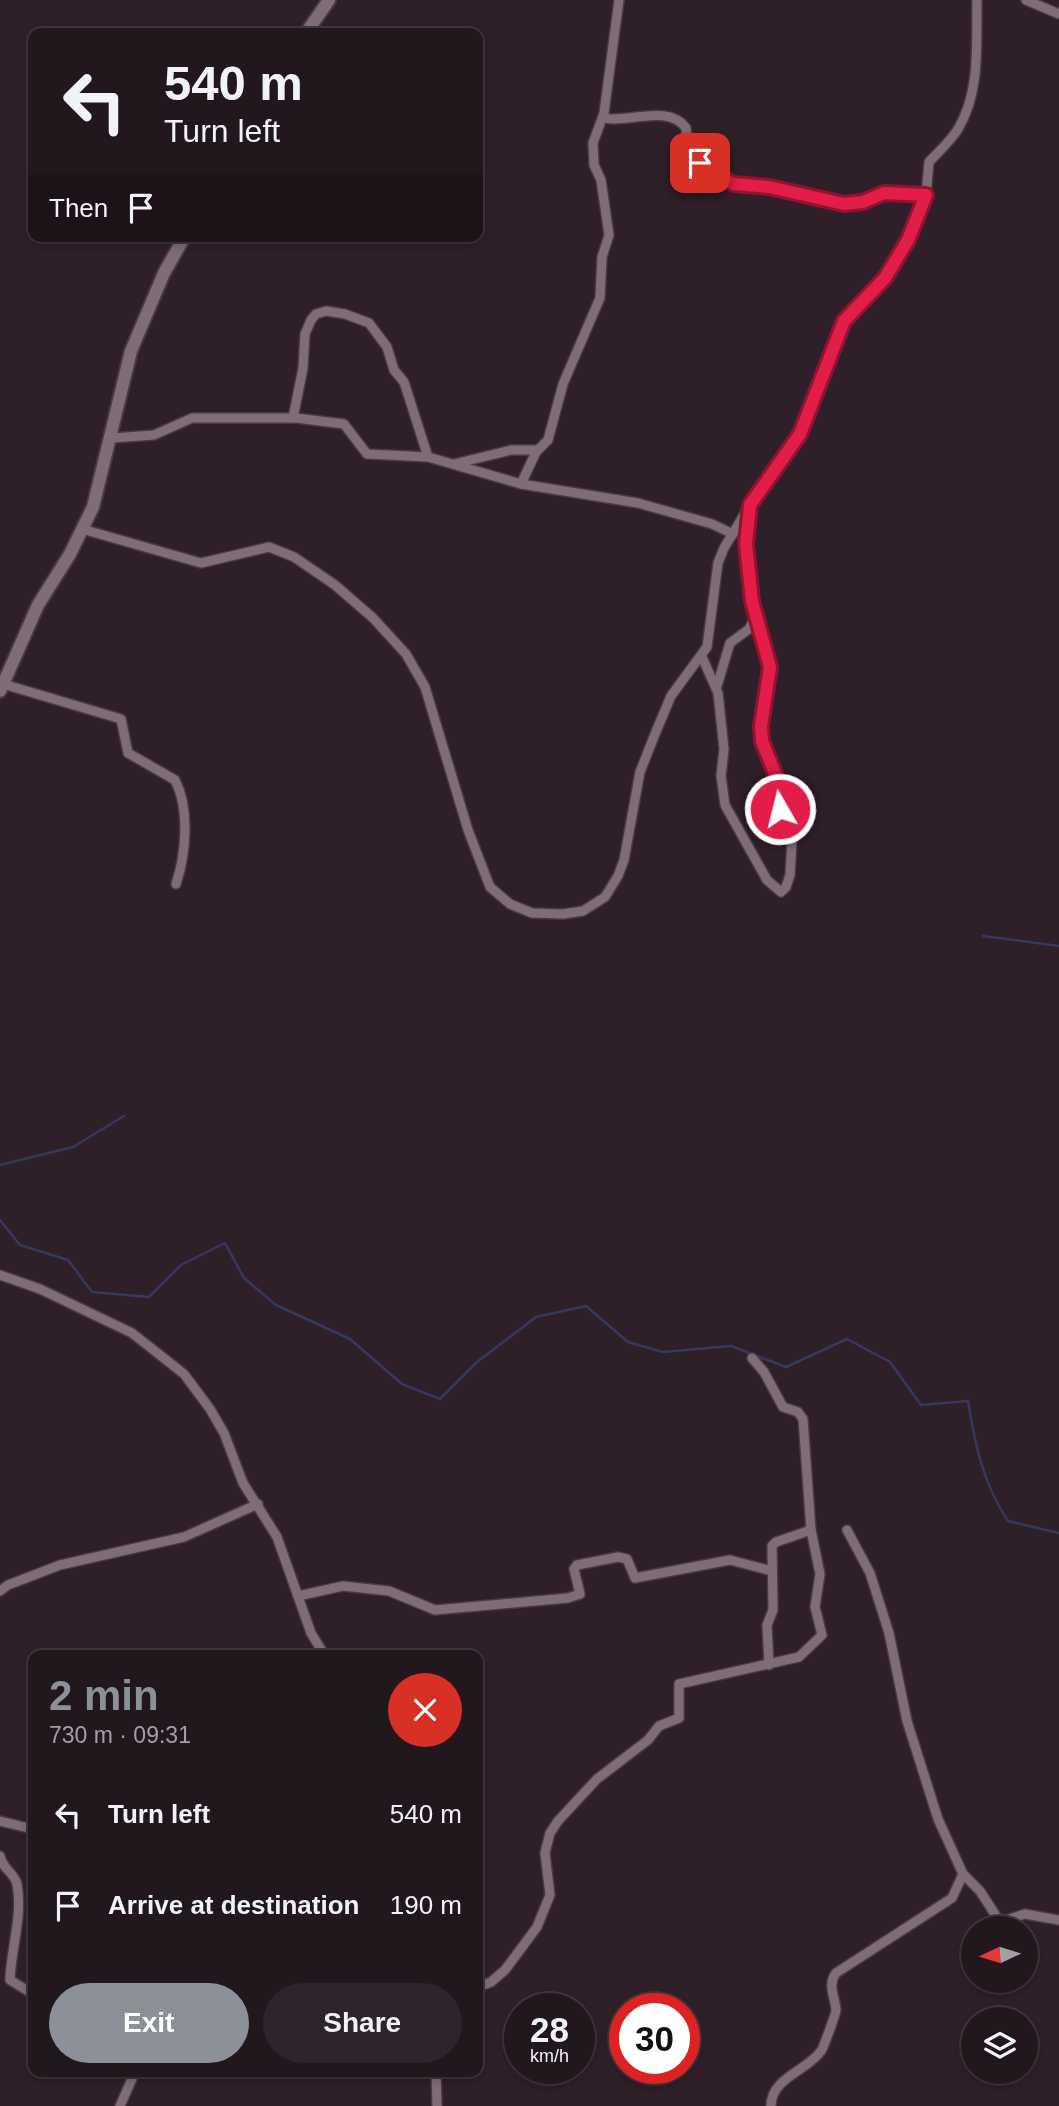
<!DOCTYPE html>
<meta charset="utf-8">
<style>
:root{--surface:#23171e;--page:#2f242b;--text:#f1f3f6;--muted:#a39fa4;--line:#40363c;--accent:#8c9099}
body{margin:0;font-family:Arial,sans-serif;background:var(--page);color:var(--text);height:100vh;display:flex;flex-direction:column;font-size:26px;white-space:nowrap}
*{box-sizing:border-box;margin:0}
p{font-size:23px;color:var(--muted)}
.icon{flex:none;width:38px;height:38px;fill:none;stroke:currentColor;stroke-width:2;stroke-linecap:round;stroke-linejoin:round}
.map{position:relative;flex:1;overflow:hidden}
.details{position:absolute;left:28px;top:1650px;width:455px;height:427px;display:flex;flex-direction:column;background:var(--surface);border-radius:14px;box-shadow:0 4px 10px #0003,0 0 0 2px var(--line)}
.details>*{flex:none}
.banner{position:absolute;left:28px;top:28px;width:455px;height:214px;border-radius:14px;box-shadow:0 4px 10px #0003,0 0 0 2px var(--line);background:#23171e;color:var(--text);overflow:hidden}
.needle{width:46px;rotate:266deg}
.fabs{position:absolute;left:961px;top:1916px;display:grid;gap:14px}
.fabs a{display:grid;place-items:center;width:77px;height:77px;border-radius:50%;background:var(--surface);box-shadow:0 4px 10px #0003,0 0 0 2px var(--line);font-size:35px}
.speed{position:absolute;left:504px;top:1993px;display:flex;gap:14px;font-size:35px;font-weight:700;text-align:center}
.speed>*{display:grid;place-content:center;width:91px;height:91px;border-radius:50%;background:var(--surface);box-shadow:0 4px 10px #0003,0 0 0 2px var(--line);line-height:1}
.speed small{font-size:18px;font-weight:400}
.speed .limit{border:10px solid #d22;background:#fff;color:#111}
.pin{position:absolute;display:grid;place-items:center;width:60px;height:60px;color:#fff;margin:-30px;border-radius:14px;box-shadow:0 4px 10px #0006}
.me{position:absolute;width:77px;margin:-38px;rotate:352deg;stroke-linejoin:round;filter:drop-shadow(0 0 5px #0008)}
.turn{display:flex;align-items:center;gap:24px;height:147px;padding:0 21px;font-size:32px}
.turn .icon{width:91px;height:91px;stroke-width:2.5}
.turn b{display:block;font-size:49px;line-height:60px}
.then{display:flex;align-items:center;height:66px;padding:0 21px;background:#0003;gap:14px;font-size:26px}
.round{display:grid;place-items:center;flex:none;width:74px;height:74px;border-radius:37px;background:var(--page)}
.summary{display:flex;align-items:center;justify-content:space-between;height:119px;padding:0 21px}
h1{font-size:42px;font-weight:700;line-height:52px;color:var(--accent)}
.button{display:flex;gap:14px;margin-top:auto;padding:14px 21px}
.button a{flex:1;height:80px;border-radius:42px;background:var(--accent);color:#fff;font-size:28px;font-weight:700;line-height:80px;text-align:center}
.button a+a{background:var(--page);color:var(--text)}
ul{padding:0;list-style:none}
li{display:flex;align-items:center;gap:21px;height:91px;padding:0 21px}
li div{flex:1}
li b{display:block;font-size:26px}
li em{font-style:normal}
.map>svg:first-child{display:block}
.lines{fill:none;stroke-linecap:round;stroke-linejoin:round}
.stream{stroke:#37385f;stroke-width:2.5}
.street-casing{stroke:#473a42;stroke-width:12}
.secondary-casing{stroke:#473a42;stroke-width:16}
.street{stroke:#806c77;stroke-width:9}
.secondary{stroke:#806c77;stroke-width:12}
.route-casing{stroke:#92132f;stroke-width:18}
.route{stroke:#e11d48;stroke-width:12}
</style>
<div class="map">
<svg width="1059" height="2106" viewBox="0 0 1059 2106">
<rect width="100%" height="100%" fill="#2f1f28"/>
<g class="lines">
<g class="stream">
<polyline points="983,936 1059,946"/>
<polyline points="0,1165 73,1147 124,1116"/>
<path d="M 0,1220 L 20,1245 L 68,1260 L 92,1292 L 149,1297 L 181,1265 L 225,1243 L 244,1278 L 276,1305 L 350,1339 L 402,1384 L 440,1399 L 477,1362 L 536,1317 L 586,1306 L 628,1342 L 663,1352 L 731,1346 L 786,1367 L 847,1339 L 890,1362 L 921,1405 L 968,1401 C 975,1444 983,1484 1008,1521 L 1059,1533"/>
</g>
<defs>
<g id="street">
<polyline points="1026,0 1059,14"/>
<path d="M 603,118 C 627,124 668,103 686,128 L 689,155 L 733,184 L 769,187 L 844,204 L 863,202 L 884,193 L 926,195"/>
<polyline points="293,418 303,368 305,334 311,320 316,314 326,311 345,314 369,323 387,347 394,370 404,382 428,457"/>
<polyline points="112,438 154,435 192,418 296,418 344,424 367,454 428,457 521,484 638,503 712,524 733,534"/>
<polyline points="454,464 511,450 538,450"/>
<polyline points="521,484 536,452 548,440 563,384 600,298 602,257 609,235 601,180 594,165 593,143 604,113 619,0"/>
<path d="M 82,529 L 201,563 L 269,547 L 294,557 L 335,585 L 373,618 L 406,654 L 425,687 L 468,830 L 490,887 L 510,904 L 532,913 L 563,914 L 583,911 L 605,897 L 618,876 L 624,860 L 640,772 L 655,734 L 671,696 L 707,647 L 718,563 L 724,548 L 750,505 L 800,434 L 844,321 L 885,278 L 908,240 L 926,195 L 929,162 C 939,151 950,142 958,129 C 981,91 976,43 977,0"/>
<polyline points="702,657 718,693 724,749 721,776 725,805 767,880 781,892 786,887 790,875 792,841 780,809 778,781 762,741 762,712 768,695 770,667 752,602 746,544 749,510"/>
<path d="M 0,683 L 121,719 L 128,753 L 175,780 C 190,809 186,854 176,884"/>
<polyline points="717,686 730,643 749,629 756,616"/>
<polyline points="0,1275 40,1289 132,1333 184,1374 210,1409 224,1433 243,1483 277,1537 311,1633 325,1656"/>
<polyline points="847,1530 870,1573 889,1633 907,1721 938,1819 963,1874 980,1891 998,1919 1006,1920 1025,1914 1059,1920"/>
<polyline points="0,1591 8,1585 60,1565 184,1537 258,1504"/>
<polyline points="298,1596 343,1586 389,1591 435,1610 568,1598 580,1594 574,1569 577,1565 618,1557 627,1559 635,1578 730,1560 772,1571"/>
<polyline points="769,1665 767,1625 773,1610 772,1546 776,1542 811,1530"/>
<polyline points="0,1821 33,1829"/>
<path d="M 0,1856 C 2,1869 14,1872 17,1884 C 23,1916 11,1948 10,1980 L 33,1994"/>
<polyline points="478,1987 491,1982 505,1970 537,1927 550,1895 545,1853 550,1833 558,1821 597,1779 648,1740 659,1726 679,1718 679,1684 799,1657 822,1635 815,1607 820,1574 811,1530 803,1419 798,1412 783,1407 764,1372 752,1358"/>
<polyline points="436,2072 437,2106"/>
<polyline points="120,2106 135,2072"/>
<path d="M 771,2106 C 771,2078 807,2071 821,2051 C 823,2049 836,2013 836,2010 C 835,1996 827,1985 836,1973 L 952,1898 L 963,1874"/>
</g>
<g id="secondary">
<polyline points="306,33 329,0"/>
<polyline points="0,691 38,605 70,554 93,507 131,351 164,273 185,236"/>
</g>
</defs>
<use href="#street" class="street-casing"/>
<use href="#secondary" class="secondary-casing"/>
<use href="#street" class="street"/>
<use href="#secondary" class="secondary"/>
</g>
<g class="lines">
<defs>
<polyline id="route" points="700,163 733,184 769,187 844,204 863,202 884,193 926,195 908,240 885,278 844,321 800,434 750,505 746,544 752,601 770,667 761,726 762,741 778,781 780,809"/>
</defs>
<use href="#route" class="route-casing"/>
<use href="#route" class="route"/>
</g>
</svg>
<div class="fabs">
<a><svg class="needle" viewBox="-14 -14 28 28"><path d="M0-13l5 13h-10z" fill="#e53935"/><path d="M0 13l5-13h-10z" fill="#a39fa4"/></svg></a>
<a><svg class="icon" aria-label="layers" viewBox="0 0 24 24"><path d="M12 4l9 5-9 5-9-5zM3 14l9 5 9-5"/></svg></a>
</div>
<div class="speed"><div>28<small>km/h</small></div><div class="limit">30</div></div>
<div class="pin" style="left:700px;top:163px;background:#d93025"><svg class="icon" aria-label="arrive" viewBox="0 0 24 24"><path d="M6 21V4h12l-3 4 3 4H6"/></svg></div>
<svg class="me" style="left:780px;top:809px" viewBox="-20 -20 40 40"><circle r="17" fill="#e11d48" stroke="#fff" stroke-width="3"/><path d="M0-11L8 9 0 5-8 9z" fill="#fff"/></svg>
<div class="banner">
<div class="turn"><svg class="icon" aria-label="left" viewBox="0 0 24 24"><path d="M17 20v-9H6M10 6l-5 5 5 5"/></svg><div><b>540 m</b>Turn left</div></div>
<div class="then">Then<svg class="icon" aria-label="arrive" viewBox="0 0 24 24"><path d="M6 21V4h12l-3 4 3 4H6"/></svg></div>
</div>
<section class="details">
<div class="summary"><div><h1>2 min</h1><p>730 m · 09:31</p></div><a class="round" style="background:#d93025;color:#fff"><svg class="icon" aria-label="close" viewBox="0 0 24 24"><path d="M6 6l12 12M18 6L6 18"/></svg></a></div>
<ul>
<li><svg class="icon" aria-label="left" viewBox="0 0 24 24"><path d="M17 20v-9H6M10 6l-5 5 5 5"/></svg><div><b>Turn left</b></div><em>540 m</em></li>
<li><svg class="icon" aria-label="arrive" viewBox="0 0 24 24"><path d="M6 21V4h12l-3 4 3 4H6"/></svg><div><b>Arrive at destination</b></div><em>190 m</em></li>
</ul>
<div class="button"><a>Exit</a><a>Share</a></div>
</section>
</div>
